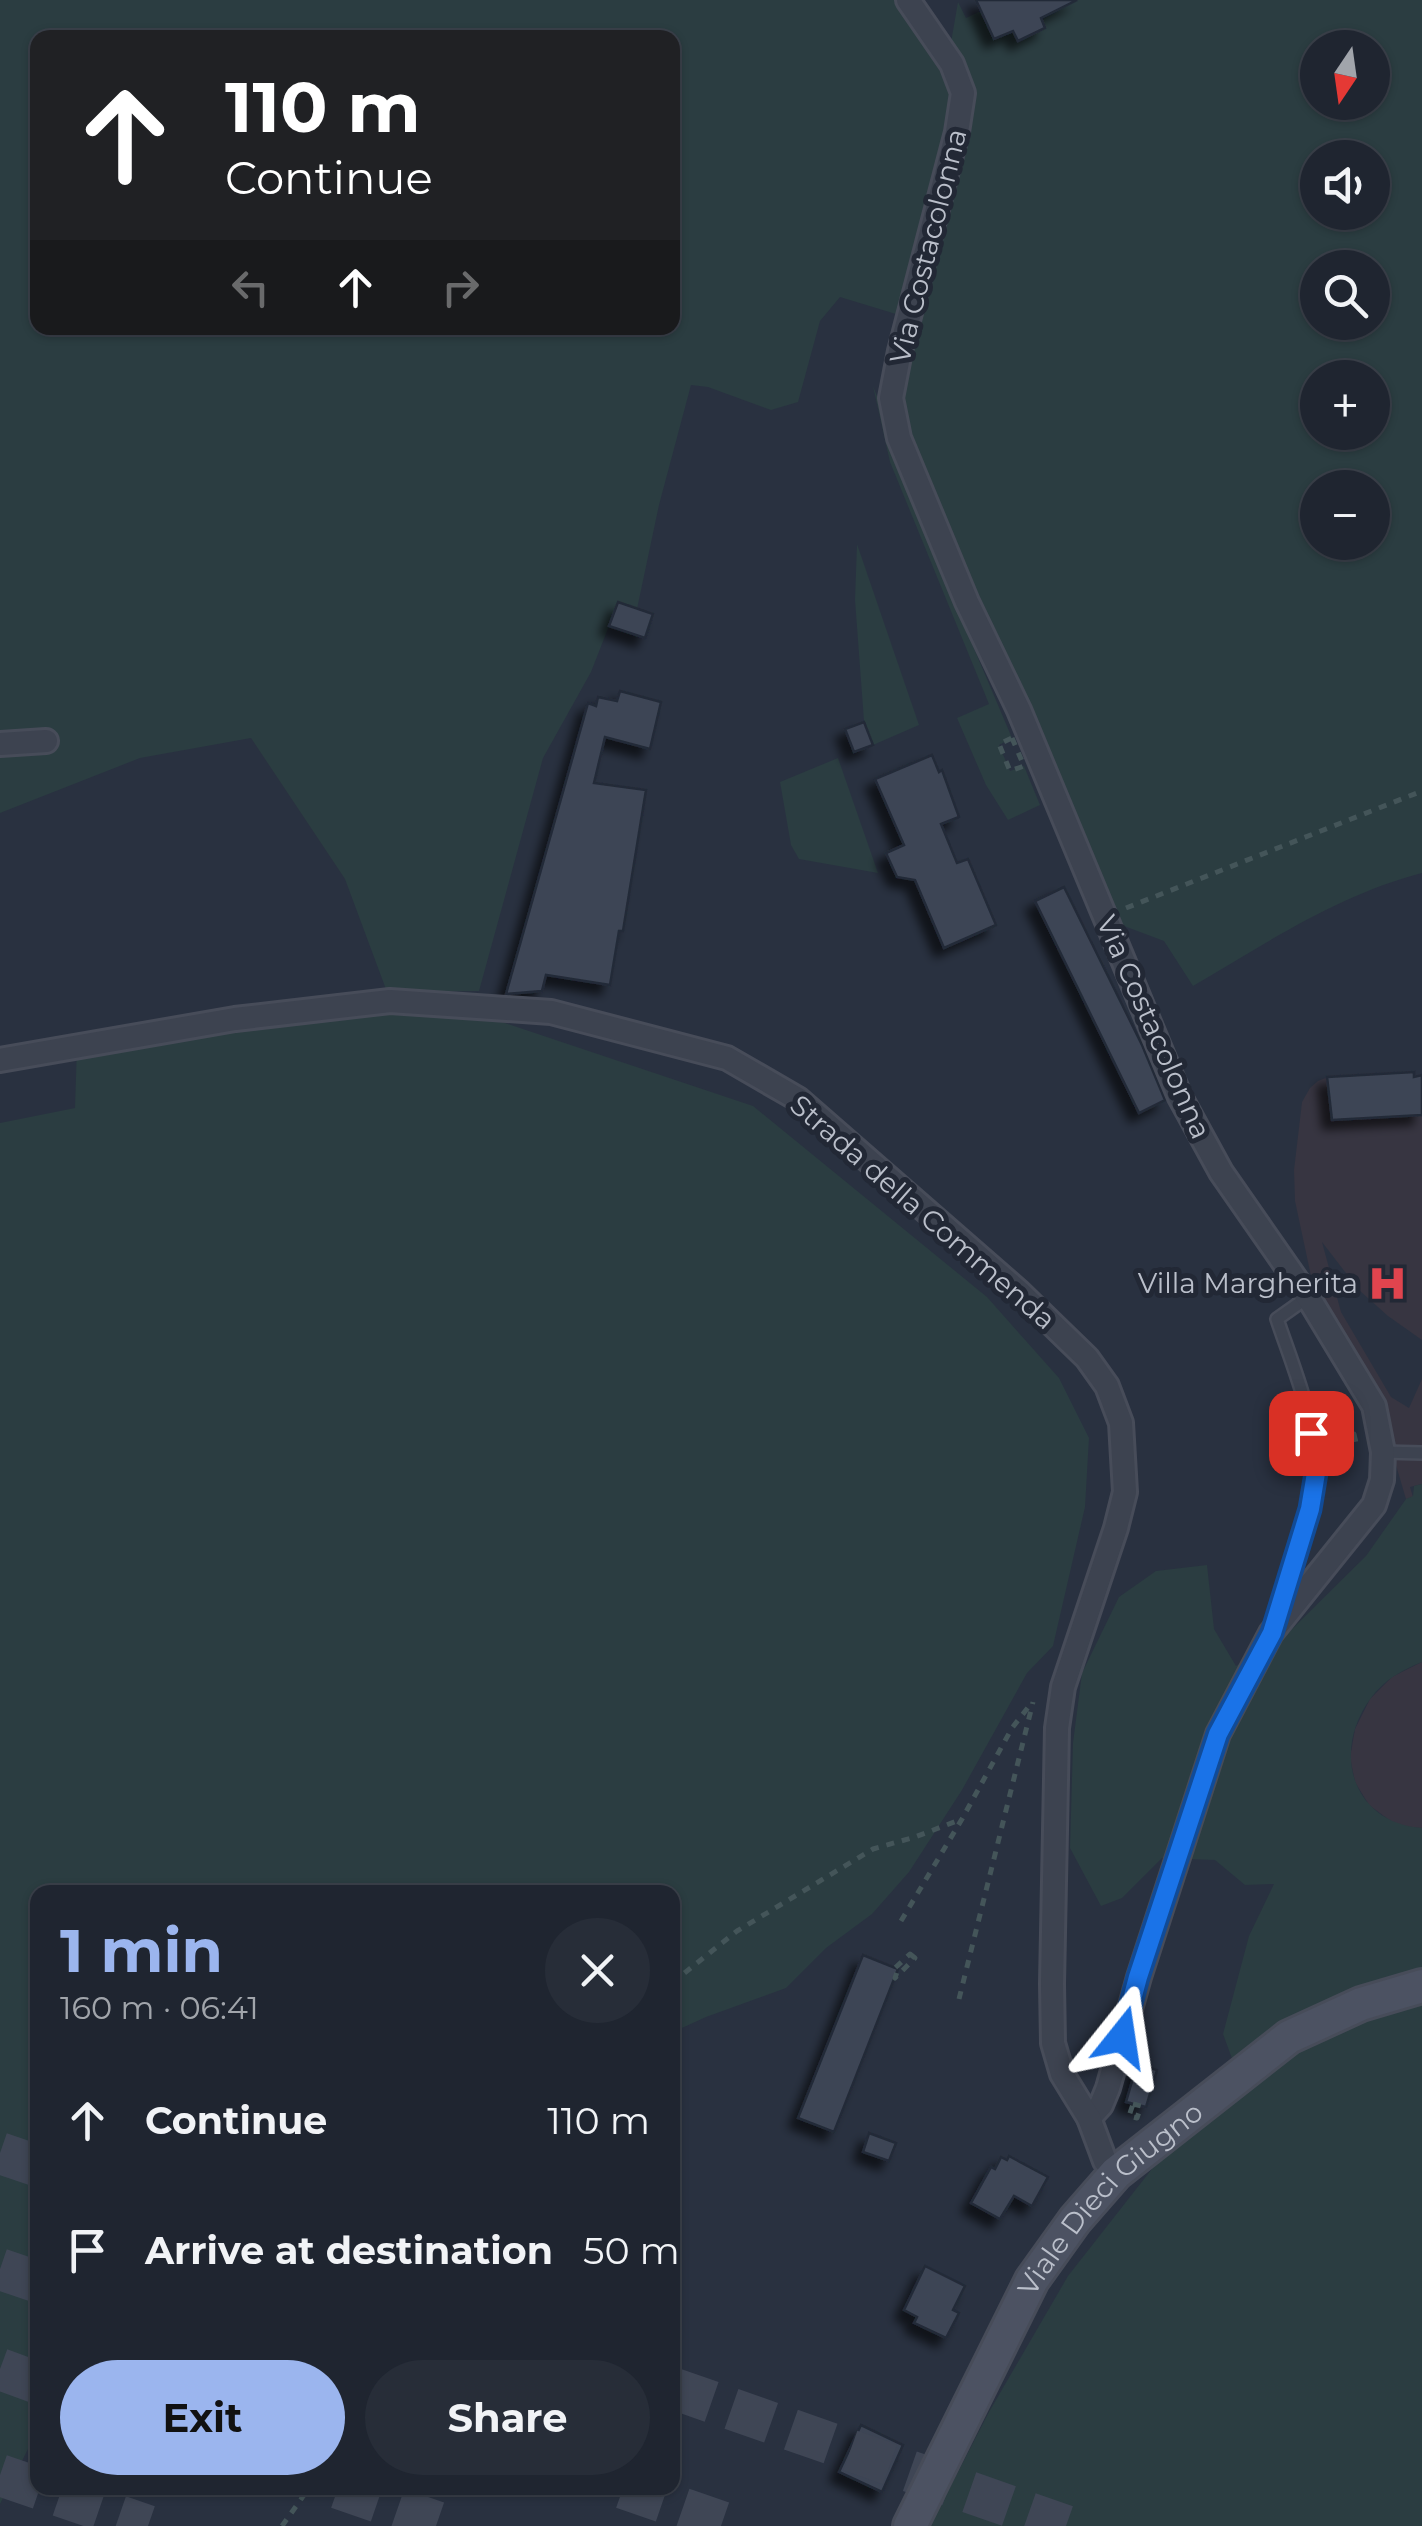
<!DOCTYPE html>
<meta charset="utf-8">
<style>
:root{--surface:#1f2530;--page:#272d38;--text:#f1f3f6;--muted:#a1a5ab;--line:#3c424c;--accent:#9bb5ee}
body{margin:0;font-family:Montserrat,sans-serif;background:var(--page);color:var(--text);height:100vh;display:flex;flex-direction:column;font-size:38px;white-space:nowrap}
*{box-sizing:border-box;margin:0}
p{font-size:32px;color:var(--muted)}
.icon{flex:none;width:55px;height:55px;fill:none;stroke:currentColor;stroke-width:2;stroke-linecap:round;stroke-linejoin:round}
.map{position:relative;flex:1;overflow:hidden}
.sheet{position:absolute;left:30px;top:1885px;width:650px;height:610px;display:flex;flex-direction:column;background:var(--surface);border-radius:20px;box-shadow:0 2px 8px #0004,0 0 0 2px var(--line)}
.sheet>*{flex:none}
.top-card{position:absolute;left:30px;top:30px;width:650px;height:305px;border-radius:20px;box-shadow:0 2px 8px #0004,0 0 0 2px var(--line);background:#202124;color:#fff;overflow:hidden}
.needle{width:65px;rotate:193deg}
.tools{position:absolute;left:1300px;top:30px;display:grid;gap:20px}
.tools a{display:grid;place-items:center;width:90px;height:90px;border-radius:50%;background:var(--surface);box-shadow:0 2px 8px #0004,0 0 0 2px var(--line);font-size:50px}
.pin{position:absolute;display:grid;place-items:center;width:85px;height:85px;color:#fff;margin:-42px;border-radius:20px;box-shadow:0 5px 15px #0006}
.me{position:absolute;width:110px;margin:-55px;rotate:15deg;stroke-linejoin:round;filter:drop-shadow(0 0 8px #0008)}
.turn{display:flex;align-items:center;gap:35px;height:210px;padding:0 30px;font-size:45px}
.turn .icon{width:130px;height:130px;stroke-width:2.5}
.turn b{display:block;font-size:70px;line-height:85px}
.lanes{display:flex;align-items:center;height:95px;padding:0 30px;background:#0003;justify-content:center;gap:50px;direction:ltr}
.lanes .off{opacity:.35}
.round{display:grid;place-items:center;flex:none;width:105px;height:105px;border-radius:52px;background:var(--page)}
.overview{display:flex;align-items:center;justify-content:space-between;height:170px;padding:0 30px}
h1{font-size:60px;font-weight:700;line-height:75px;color:var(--accent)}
.cta{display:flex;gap:20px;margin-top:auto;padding:20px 30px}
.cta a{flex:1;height:115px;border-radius:60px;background:var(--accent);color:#111;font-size:40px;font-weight:700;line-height:115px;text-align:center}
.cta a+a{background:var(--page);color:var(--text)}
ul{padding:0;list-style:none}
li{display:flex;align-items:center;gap:30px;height:130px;padding:0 30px}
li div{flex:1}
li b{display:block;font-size:38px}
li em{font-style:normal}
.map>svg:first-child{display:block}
.medical{fill:#373541}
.green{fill:#2b3d41;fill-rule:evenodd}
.building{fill:#3c4555;stroke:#242a37;stroke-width:2.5;filter:url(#shadow)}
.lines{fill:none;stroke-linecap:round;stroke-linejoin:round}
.highway-tunnel{stroke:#3f4655;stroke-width:42;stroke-dasharray:42 21;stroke-linecap:butt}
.lane-casing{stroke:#474c59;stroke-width:16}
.street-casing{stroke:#474c59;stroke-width:28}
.secondary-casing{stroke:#474c59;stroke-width:38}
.path{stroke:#445559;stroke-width:5;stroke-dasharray:8 8;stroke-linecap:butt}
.lane{stroke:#3d4350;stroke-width:11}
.street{stroke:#3d4350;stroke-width:22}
.secondary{stroke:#4c5262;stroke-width:32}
.route-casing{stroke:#114b97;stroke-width:25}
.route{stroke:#1a73e8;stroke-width:18}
.labels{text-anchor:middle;stroke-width:10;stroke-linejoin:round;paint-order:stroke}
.street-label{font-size:28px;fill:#babfca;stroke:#222835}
.poi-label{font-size:28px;fill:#babfca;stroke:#222835;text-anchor:end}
</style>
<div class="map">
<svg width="1422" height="2526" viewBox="0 0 1422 2526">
<defs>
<filter id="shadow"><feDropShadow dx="-9" dy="9" stdDeviation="5" flood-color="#0009"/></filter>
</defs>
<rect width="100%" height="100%" fill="#293140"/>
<g class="medical">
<polygon points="1414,1072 1415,1076 1422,1075 1422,1340 1388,1316 1359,1290 1322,1242 1341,1312 1391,1397 1409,1408 1422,1379 1422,1484 1410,1487 1413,1497 1406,1499 1387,1435 1329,1317 1311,1276 1295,1201 1294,1170 1302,1102 1310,1088 1318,1081 1328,1077"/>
<polygon points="1422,1662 1422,1828 1405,1827 1392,1822 1369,1805 1355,1782 1350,1758 1355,1729 1370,1699 1392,1677"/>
</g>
<g class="green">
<path d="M 0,0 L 897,0 L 950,48 L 958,2 L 966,18 L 981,11 L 994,39 L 1041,18 L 1047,0 L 1422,0 L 1422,873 C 1340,894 1266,943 1193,986 L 1164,941 L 1124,926 L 1113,908 L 899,438 L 909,318 L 840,297 L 820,321 L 798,402 L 771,410 L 708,387 L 691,385 L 659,505 L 637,609 L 618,603 L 591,672 L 543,758 L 479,991 L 387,992 L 345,879 L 251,738 L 140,758 L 0,813 ZM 38,38 L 672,38 L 672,328 L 38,328 ZM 1318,48 L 1372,48 L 1372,102 L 1318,102 ZM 1318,158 L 1372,158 L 1372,212 L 1318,212 ZM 1318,268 L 1372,268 L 1372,322 L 1318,322 ZM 1318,378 L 1372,378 L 1372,432 L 1318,432 ZM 1318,488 L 1372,488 L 1372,542 L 1318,542 Z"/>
<polygon points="873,386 967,632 1012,738 999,745 1010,771 1024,766 1040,805 1008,820 986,785 957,718 989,704 890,462"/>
<polygon points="857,544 919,725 873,745 864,721 855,600"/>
<polygon points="838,758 878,873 799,859 791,845 780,782"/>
<polygon points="390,1001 496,1020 753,1106 987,1297 1059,1378 1089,1438 1085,1507 1053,1646 1027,1673 962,1790 909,1872 872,1914 826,1948 786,1988 706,2017 673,2032 672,1892 38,1892 37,2422 28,2449 0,2504 0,1123 75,1108 77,1047"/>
<path d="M 1422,1484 L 1422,1662 C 1402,1670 1384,1680 1371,1698 C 1331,1751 1352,1823 1422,1828 L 1422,1969 L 1359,1989 L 1234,2064 L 1223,2034 L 1249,1936 L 1274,1884 L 1245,1885 L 1215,1860 L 1162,1858 L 1122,1898 L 1101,1906 L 1070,1848 L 1073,1743 L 1082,1673 L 1119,1597 L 1156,1571 L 1207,1565 L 1214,1629 L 1236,1666 L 1284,1637 L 1366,1556 L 1406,1499 L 1413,1496 L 1414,1486 Z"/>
<polygon points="1422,1996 1422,2526 930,2526 989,2412 1068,2276 1155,2165 1231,2093 1316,2035"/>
</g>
<g class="building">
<polygon points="976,0 1077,0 1041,18 1045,28 1018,41 1013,31 994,39"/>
<polygon points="618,602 653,614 645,638 609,626"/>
<polygon points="620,691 661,702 650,749 605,737 594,783 646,790 623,931 619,931 610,985 546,975 542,991 506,994 588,703 596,706 598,697 617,701"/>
<polygon points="864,722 873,745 854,752 845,729"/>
<polygon points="932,755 939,772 942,770 959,817 941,824 957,863 968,859 996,925 944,948 915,880 897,877 886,853 904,845 875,779"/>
<polygon points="1064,887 1142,1045 1165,1100 1139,1113 1035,901"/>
<polygon points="1414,1072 1414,1077 1422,1075 1422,1115 1332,1120 1327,1077"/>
<polygon points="863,1955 898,1969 834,2132 798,2118"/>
<polygon points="1137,2064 1157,2070 1146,2107 1126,2102"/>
<polygon points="869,2133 896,2143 889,2161 863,2152"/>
<polygon points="1009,2156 1048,2177 1032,2206 1014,2196 1000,2219 971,2203 991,2167 995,2169 1001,2157 1007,2160"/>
<polygon points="925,2266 965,2286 953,2310 959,2313 946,2338 914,2323 917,2317 904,2310"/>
<polygon points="861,2425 903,2445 882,2492 839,2472"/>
</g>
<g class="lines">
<g class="highway-tunnel">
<polyline points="0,2153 38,2166"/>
<polyline points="0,2269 38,2282"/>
<polyline points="0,2369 38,2383"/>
<polyline points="672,2388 1066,2526"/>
<polyline points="0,2475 148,2526"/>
<polyline points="338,2488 448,2526"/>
<polyline points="623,2488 733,2526"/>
</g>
<defs>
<g id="lane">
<polyline points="1383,1452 1422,1453"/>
<path d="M 1277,1616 C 1290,1573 1313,1519 1315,1475 C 1318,1424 1293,1367 1277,1319 L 1308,1297"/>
</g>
<g id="street">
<polyline points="908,0 952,64 963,93 957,132 900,351 891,398 899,438 967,602 1019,710 1180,1097 1221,1172 1308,1297 1374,1406 1383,1452 1382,1480 1374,1505 1271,1633 1218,1734 1139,1977 1108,2088 1101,2105 1089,2118"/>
<polyline points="0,744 46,741"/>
<polyline points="0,1060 235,1019 390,1001 551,1012 727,1058 798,1099 1019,1292 1087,1358 1107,1386 1121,1423 1125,1492 1116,1528 1063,1687 1057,1728 1052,1984 1053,2043 1062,2074 1089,2118 1105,2161 1116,2173"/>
</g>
<g id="secondary">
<path id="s1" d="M 910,2526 L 1032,2280 L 1075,2220 L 1116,2173 L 1289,2037 L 1361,2004 L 1422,1986"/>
</g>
</defs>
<use href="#lane" class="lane-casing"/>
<use href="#street" class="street-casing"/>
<use href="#secondary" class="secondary-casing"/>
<g class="path">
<polygon points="1012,738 1024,766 1010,771 999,744"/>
<polyline points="1126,908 1422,791"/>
<polyline points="1329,1431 1358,1427"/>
<polygon points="1354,1434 1356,1443 1339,1445 1338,1436"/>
<polyline points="901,1921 962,1819 1012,1728 1030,1705"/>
<polygon points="910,1954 915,1958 895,1978 898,1969 895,1968"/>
<polyline points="672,1983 737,1931 873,1849 915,1837 962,1819"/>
<polyline points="959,1999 1033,1702"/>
<polygon points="1133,2104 1141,2106 1137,2118 1129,2116"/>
<polyline points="282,2526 309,2488"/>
</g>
<use href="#lane" class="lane"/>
<use href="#street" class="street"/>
<use href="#secondary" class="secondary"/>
</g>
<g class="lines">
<defs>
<polyline id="route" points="1122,2037 1138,1977 1218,1734 1272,1633 1310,1509 1316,1473 1311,1433"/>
</defs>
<use href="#route" class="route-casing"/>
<use href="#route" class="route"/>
</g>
<defs>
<symbol id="hospital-bare" viewBox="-9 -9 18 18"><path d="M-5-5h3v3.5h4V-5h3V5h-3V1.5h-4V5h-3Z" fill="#e0444e" stroke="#222835" stroke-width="2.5" paint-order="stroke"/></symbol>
</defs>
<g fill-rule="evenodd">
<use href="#hospital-bare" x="1360" y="1256" width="55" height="55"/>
</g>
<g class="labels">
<g class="street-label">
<text transform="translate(928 246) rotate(-76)" y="10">Via Costacolonna</text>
<text transform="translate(1154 1027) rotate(66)" y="10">Via Costacolonna</text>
<text transform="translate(923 1212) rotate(41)" y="10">Strada della Commenda</text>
<text dy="10" stroke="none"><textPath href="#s1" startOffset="388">Viale Dieci Giugno</textPath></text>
</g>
<g class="poi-label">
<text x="1358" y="1293">Villa Margherita</text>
</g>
</g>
</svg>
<div class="tools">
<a><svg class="needle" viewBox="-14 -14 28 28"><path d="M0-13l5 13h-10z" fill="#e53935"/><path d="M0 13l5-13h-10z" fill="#a1a5ab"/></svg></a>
<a><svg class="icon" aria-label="sound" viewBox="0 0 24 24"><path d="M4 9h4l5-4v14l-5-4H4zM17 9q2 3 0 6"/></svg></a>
<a><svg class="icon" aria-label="search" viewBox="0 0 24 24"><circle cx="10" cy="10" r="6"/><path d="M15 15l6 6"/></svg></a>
<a>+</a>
<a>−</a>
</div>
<div class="pin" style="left:1311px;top:1433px;background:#d93025"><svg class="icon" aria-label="arrive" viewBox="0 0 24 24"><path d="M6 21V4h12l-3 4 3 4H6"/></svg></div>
<svg class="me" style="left:1122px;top:2037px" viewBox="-20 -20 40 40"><path d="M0-17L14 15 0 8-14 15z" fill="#1a73e8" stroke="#fff" stroke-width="4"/></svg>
<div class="top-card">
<div class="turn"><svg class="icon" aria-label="ahead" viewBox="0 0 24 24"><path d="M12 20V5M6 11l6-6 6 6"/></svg><div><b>110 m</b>Continue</div></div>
<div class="lanes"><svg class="icon off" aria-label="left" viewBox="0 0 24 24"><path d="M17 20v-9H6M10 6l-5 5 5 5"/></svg><svg class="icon" aria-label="ahead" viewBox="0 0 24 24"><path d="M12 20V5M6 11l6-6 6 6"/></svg><svg class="icon off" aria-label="right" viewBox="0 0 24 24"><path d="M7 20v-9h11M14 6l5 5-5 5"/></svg></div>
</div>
<section class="sheet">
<div class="overview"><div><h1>1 min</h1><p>160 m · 06:41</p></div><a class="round"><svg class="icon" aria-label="close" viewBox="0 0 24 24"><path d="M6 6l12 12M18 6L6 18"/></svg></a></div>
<ul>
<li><svg class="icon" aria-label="ahead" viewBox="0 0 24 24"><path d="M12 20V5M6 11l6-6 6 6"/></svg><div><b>Continue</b></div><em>110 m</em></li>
<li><svg class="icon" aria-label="arrive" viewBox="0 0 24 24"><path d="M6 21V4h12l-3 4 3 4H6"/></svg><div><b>Arrive at destination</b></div><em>50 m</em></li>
</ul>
<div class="cta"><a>Exit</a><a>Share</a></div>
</section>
</div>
